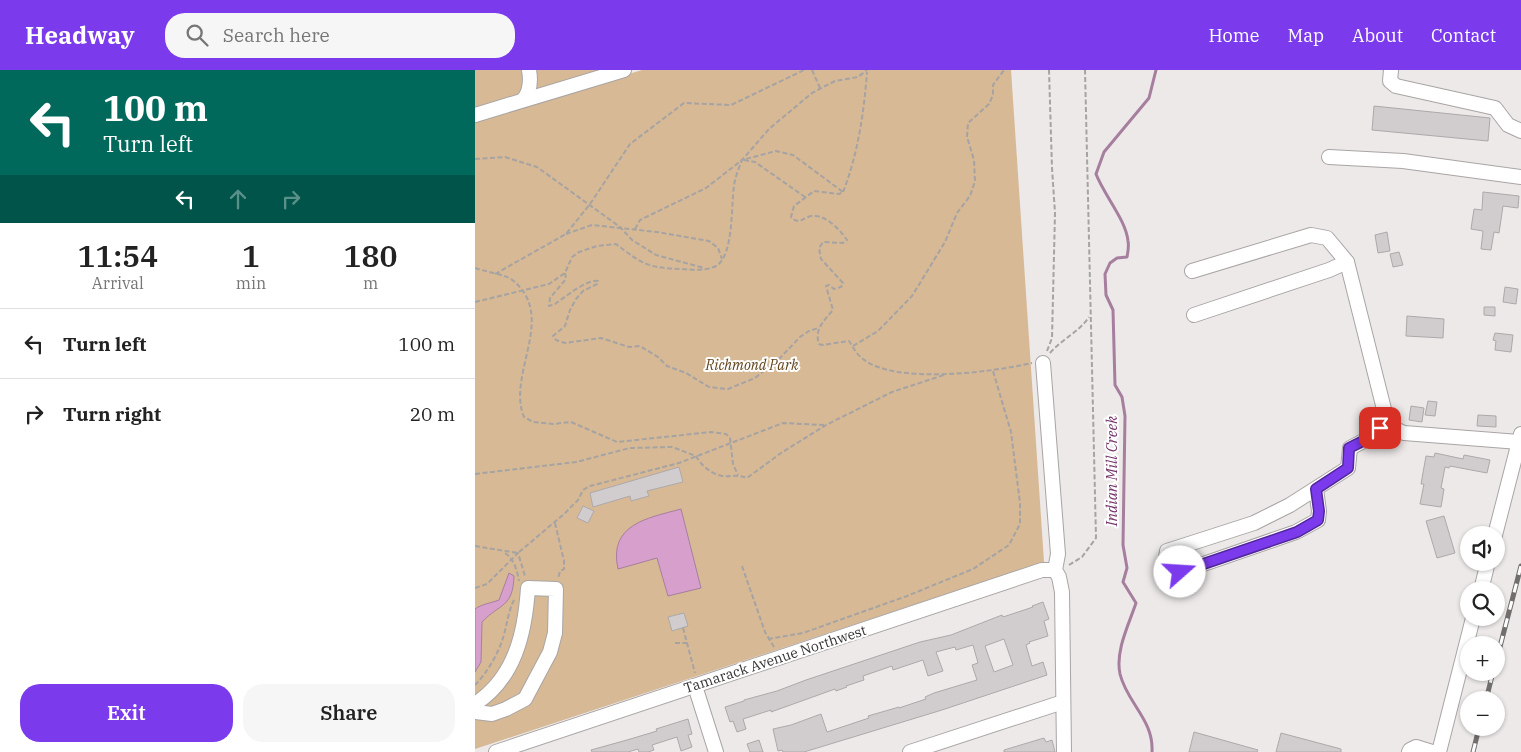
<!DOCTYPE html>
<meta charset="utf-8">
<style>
:root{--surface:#fff;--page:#f6f6f6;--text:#222;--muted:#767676;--line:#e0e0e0;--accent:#7c3aed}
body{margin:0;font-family:"IBM Plex Serif",serif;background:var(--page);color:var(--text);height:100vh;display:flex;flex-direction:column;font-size:19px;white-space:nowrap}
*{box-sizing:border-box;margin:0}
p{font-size:16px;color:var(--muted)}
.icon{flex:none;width:28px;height:28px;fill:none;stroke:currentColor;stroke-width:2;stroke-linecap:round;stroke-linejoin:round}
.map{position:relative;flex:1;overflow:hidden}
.sheet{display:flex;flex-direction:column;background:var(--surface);width:475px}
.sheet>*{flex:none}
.banner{background:#00695c;color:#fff;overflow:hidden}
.tools{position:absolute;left:985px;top:456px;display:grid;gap:10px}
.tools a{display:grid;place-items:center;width:45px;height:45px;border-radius:50%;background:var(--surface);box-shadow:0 1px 4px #0004;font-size:25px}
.pin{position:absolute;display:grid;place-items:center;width:42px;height:42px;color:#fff;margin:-21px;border-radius:10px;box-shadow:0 2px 8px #0006}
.me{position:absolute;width:55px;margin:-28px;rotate:71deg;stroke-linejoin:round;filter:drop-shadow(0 0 4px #0008)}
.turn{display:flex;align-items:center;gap:18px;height:105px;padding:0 20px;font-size:22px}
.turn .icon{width:65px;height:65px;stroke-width:2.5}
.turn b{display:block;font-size:35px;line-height:42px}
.lanes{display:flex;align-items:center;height:48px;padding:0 20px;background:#0003;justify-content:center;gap:25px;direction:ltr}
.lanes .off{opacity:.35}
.eta{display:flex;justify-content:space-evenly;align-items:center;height:85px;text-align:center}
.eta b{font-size:30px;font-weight:600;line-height:35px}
.action{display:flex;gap:10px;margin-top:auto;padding:10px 20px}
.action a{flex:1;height:58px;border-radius:20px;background:var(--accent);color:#fff;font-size:20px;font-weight:600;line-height:58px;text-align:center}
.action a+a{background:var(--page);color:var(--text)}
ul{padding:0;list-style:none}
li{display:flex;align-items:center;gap:15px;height:70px;padding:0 20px;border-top:1px solid var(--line)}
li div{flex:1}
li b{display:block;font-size:19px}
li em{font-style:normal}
header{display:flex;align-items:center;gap:30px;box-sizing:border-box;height:70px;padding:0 25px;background:var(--accent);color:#fff}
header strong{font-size:24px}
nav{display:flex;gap:28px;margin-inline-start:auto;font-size:18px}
.search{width:350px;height:45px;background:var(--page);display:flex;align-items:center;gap:12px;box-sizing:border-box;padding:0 18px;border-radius:20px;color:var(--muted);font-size:19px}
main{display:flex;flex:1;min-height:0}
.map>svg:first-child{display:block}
.green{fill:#d7b995}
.water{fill:#d7a0cc;stroke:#a67f9e}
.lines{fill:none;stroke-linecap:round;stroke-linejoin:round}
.stream{stroke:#a67f9e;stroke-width:3}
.building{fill:#d1cdcf;stroke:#ada9aa;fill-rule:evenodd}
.minor-casing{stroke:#a9a5a4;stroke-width:16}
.path{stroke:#a6a3a3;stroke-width:2;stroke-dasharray:5 2.5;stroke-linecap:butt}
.minor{stroke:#fff;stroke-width:14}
.rail-casing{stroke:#716e6e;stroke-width:5}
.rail{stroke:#fff;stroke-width:3;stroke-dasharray:9;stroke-linecap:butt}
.route-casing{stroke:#51269a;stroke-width:12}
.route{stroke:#7c3aed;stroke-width:9}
.labels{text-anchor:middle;stroke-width:4;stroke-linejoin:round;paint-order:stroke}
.park-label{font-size:14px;font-style:italic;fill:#62441b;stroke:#fff}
.street-label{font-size:14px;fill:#353333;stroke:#fff}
.water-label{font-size:15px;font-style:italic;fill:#74336a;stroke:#fff}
</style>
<header>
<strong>Headway</strong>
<div class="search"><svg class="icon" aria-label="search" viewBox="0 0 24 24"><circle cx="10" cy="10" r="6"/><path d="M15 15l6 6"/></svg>Search here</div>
<nav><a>Home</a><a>Map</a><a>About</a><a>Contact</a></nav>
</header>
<main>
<section class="sheet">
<div class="banner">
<div class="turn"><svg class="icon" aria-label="left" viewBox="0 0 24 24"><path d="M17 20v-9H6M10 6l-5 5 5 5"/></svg><div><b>100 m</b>Turn left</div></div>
<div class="lanes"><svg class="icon" aria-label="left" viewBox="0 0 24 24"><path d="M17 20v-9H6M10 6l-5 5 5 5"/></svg><svg class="icon off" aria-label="ahead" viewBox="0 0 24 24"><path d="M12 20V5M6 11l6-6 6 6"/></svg><svg class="icon off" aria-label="right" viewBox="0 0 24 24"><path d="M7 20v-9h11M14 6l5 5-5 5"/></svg></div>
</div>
<div class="eta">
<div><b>11:54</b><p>Arrival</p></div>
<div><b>1</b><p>min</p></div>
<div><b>180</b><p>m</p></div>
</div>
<ul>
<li><svg class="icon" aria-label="left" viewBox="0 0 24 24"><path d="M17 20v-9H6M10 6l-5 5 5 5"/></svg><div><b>Turn left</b></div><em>100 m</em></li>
<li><svg class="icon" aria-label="right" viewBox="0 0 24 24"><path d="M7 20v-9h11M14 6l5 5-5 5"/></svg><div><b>Turn right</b></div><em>20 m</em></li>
</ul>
<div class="action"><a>Exit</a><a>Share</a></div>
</section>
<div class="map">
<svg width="1046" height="682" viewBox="0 0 1046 682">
<rect width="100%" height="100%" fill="#ede9e9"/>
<g class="green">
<polygon points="0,0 128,0 0,38"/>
<polygon points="167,0 536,0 569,492 0,679 0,51"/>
</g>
<g class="water">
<path d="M 206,439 L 226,518 L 193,526 L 182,488 L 143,499 C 133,454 173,448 206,439 Z"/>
<path d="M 34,503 L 39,506 C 38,538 25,533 7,552 L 6,592 L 0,602 L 0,539 C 7,534 16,533 24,530 Z"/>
</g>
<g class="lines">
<path class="stream" d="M 677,682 C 679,650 652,633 645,604 C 640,581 654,554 661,533 L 648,512 L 652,498 L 648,475 L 650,346 L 647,327 L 640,315 L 638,240 L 631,225 L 630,204 L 635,193 L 642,188 L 652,187 C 653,182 654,176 653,171 C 651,150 629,125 621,104 L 629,82 L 674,28 L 681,0"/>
</g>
<g class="building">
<polygon points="899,36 1015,48 1013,71 897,60"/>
<polygon points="1008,122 1044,126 1043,138 1028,136 1024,163 1019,162 1016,180 1006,179 1008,161 996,159 999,139 1007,140"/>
<polygon points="912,162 915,181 903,183 900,165"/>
<polygon points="924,182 928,195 918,197 915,184"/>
<polygon points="1030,217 1043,219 1041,234 1028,232"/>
<polygon points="1009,237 1020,237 1020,246 1009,245"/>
<polygon points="932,246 969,249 968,268 931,266"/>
<polygon points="1020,263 1038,265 1036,282 1020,280 1021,271 1018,270"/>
<polygon points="953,331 962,332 960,346 950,345"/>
<polygon points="936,336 949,338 947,352 934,350"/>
<polygon points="1003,345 1021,346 1021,357 1002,356"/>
<polygon points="960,383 988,389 989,385 1015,390 1012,403 975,396 974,398 970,397 966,418 969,419 966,437 945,434 949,414 946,414 951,386 959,387"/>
<polygon points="204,397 208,412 172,421 174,426 156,431 155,426 118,437 115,423"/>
<polygon points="108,436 119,441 113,453 102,448"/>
<polygon points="969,446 980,483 962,488 951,451"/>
<path d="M 568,532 L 574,549 L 569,551 L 573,566 L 554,572 L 555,573 L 551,575 L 557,596 L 568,592 L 572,605 L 467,640 L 329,682 L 308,682 L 307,680 L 303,681 L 298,659 L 316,655 L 346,644 L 352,662 L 394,648 L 393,646 L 424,637 L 424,638 L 451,629 L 450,627 L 459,623 L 502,610 L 497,595 L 503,593 L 498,575 L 481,580 L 480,577 L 461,582 L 468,601 L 453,606 L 448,590 L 418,600 L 417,596 L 388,606 L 389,610 L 371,616 L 372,617 L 361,621 L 360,619 L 296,642 L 296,640 L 268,649 L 271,659 L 262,662 L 258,651 L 255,652 L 250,637 L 269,631 L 269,630 L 302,621 L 331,610 L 445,572 L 476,565 L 527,545 L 528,547 L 558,537 L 557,536 ZM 529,569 L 538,595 L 519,602 L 510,576 Z"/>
<polygon points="209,543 213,556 197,561 193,547"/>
<polygon points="213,649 217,664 213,665 217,677 206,681 202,667 177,675 179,680 173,682 164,682 163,679 153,682 117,682 116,680 152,670 182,661 181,659"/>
<polygon points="719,662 783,680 782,682 714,682"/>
<polygon points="806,663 866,679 866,682 801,682"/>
<polygon points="569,668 571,672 577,670 580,682 529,682 529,680"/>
<polygon points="284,670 288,682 275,682 272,674"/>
</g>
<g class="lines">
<defs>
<g id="minor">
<polyline points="916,0 915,11 921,16 1020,38 1033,55 1046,61"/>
<path d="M 48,30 C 55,22 56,11 54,0"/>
<polyline points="0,45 149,0"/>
<polyline points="854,87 928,91 1046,107"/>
<polyline points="717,201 836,165 852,168 872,192 912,351 916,357 929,363 1044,372"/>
<polyline points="719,245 854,200 872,192"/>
<polyline points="568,293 583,484 580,500 584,507 587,522 589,682"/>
<polyline points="841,419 844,441 843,450 821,462 688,508 692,481 779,453 815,435 873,398 875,378 898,366 912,351"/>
<polyline points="1020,465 1046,364"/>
<polyline points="1006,520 1013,492"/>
<polyline points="220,616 241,682"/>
<path d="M 0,634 C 40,608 50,563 53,518 L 81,519 L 80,563 L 75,582 L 50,629 L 31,639 L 17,644 L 0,642"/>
<polyline points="21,682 567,500 580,500"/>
<polyline points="435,682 588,632"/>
<polyline points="934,682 935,680 941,677 957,682"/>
<polyline points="964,682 998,548"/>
</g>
</defs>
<use href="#minor" class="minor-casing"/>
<g class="path">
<polyline points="337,0 345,18"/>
<polyline points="0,89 30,87 62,97 145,157 157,170 181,185 229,198"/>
<polyline points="269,90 280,92 330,127"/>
<path d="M 368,122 C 383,84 389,42 392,2"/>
<polyline points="160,159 165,150 231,118 267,90 294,59 337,23 360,11 383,7 392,0"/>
<polyline points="91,164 117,155 182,162 234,171 243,178 247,189"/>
<path d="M 0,198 C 8,201 31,205 36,209 C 84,245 31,304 49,347 L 58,352 L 78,354 L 96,352 L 142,372 L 236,362 L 251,364 L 255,368 L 258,394 L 263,405"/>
<path d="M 90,203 L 91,209 L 75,228 L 74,236 L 80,234 C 90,227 112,209 123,211 L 122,214 L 108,221 L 101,229 L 95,240 L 90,256 L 78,266 L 81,270 L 90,273 L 126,268 L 154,277 L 165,276 L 183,287 L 192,296 L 211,303 L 234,317 L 253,319 L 280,308 L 305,288 L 325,267 L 334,261 L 343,258"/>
<polyline points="20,204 91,164 115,134 155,74 209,33 256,35 329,0"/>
<path d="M 0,232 L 74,214 L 90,203 L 97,187 L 104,182 L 122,176 L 141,174 C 168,195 174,198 207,199 C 218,200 231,201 241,196 C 259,186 256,134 259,116 C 260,107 264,98 267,90 L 301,81 L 318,85 L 368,122 L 364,124 L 339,121 L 319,136 L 316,147 C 325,157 330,144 341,146 C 353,147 366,161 372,170 L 368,173 L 348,172 L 344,178 L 346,189 L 368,213 L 366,217 L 359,219 L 354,215 L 351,216 L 358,240 C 349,251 339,259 344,274 L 347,275 L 374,271 C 378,277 382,285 388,289 C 421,315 518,302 557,293"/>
<polyline points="378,276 403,261 437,226 470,172 482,143 495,126 500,111 499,90 492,67 493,53 514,34 518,25 518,15 529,0"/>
<polyline points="572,281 577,268 580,143 577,98 574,0"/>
<path d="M 575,283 C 587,269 604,262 614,247"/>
<path d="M 0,404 L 101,392 L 155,378 L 197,377 L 221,386 C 226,395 236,404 247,406 C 256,407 262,404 272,408 L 306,383 L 351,355 L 417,322 L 469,305"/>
<polyline points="80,453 89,491 89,499 85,501 83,509"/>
<polyline points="0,476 43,483 89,444 103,430 108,420 115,416 204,393 308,353 349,355"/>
<path d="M 30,483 C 39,489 42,500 44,511"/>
<polyline points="594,495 607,487 621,468 610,0"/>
<polyline points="267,496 290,562 299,577"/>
<polyline points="0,518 12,514 43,483 50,506"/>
<polyline points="208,558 220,603"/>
<polyline points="293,569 328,563 432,526 498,499 534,475 545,454 545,433 536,362 518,301"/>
<polyline points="200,573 212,573"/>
<path d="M 0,615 C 12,603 23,584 28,568 C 32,555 33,542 39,530"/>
</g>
<use href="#minor" class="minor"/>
<defs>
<g id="rail">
<polyline points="1021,592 1046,496"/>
<polyline points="1011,630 1018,602"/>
<polyline points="998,682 1004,658"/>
</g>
</defs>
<use href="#rail" class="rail-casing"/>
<use href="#rail" class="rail"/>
</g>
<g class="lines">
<defs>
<polyline id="route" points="705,502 822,462 843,450 844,441 841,419 873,398 874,378 898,366 905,358"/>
</defs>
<use href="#route" class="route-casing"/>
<use href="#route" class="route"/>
</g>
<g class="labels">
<g class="park-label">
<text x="277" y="300">Richmond Park</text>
</g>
<g class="street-label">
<text transform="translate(300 589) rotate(-18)" y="5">Tamarack Avenue Northwest</text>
</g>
<g class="water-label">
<text transform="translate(637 401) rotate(-90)" y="5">Indian Mill Creek</text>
</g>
</g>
</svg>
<div class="tools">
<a><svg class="icon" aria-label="sound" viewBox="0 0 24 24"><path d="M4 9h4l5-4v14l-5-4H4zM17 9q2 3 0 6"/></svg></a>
<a><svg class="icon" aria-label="search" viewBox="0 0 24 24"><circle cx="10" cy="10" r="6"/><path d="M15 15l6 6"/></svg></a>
<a>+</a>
<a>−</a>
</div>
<div class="pin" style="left:905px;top:358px;background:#d93025"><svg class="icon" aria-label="arrive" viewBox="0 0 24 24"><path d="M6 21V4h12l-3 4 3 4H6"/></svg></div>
<svg class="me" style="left:705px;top:502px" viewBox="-20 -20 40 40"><circle r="19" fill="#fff"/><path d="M0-13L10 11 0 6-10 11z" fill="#7c3aed"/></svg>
</div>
</main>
